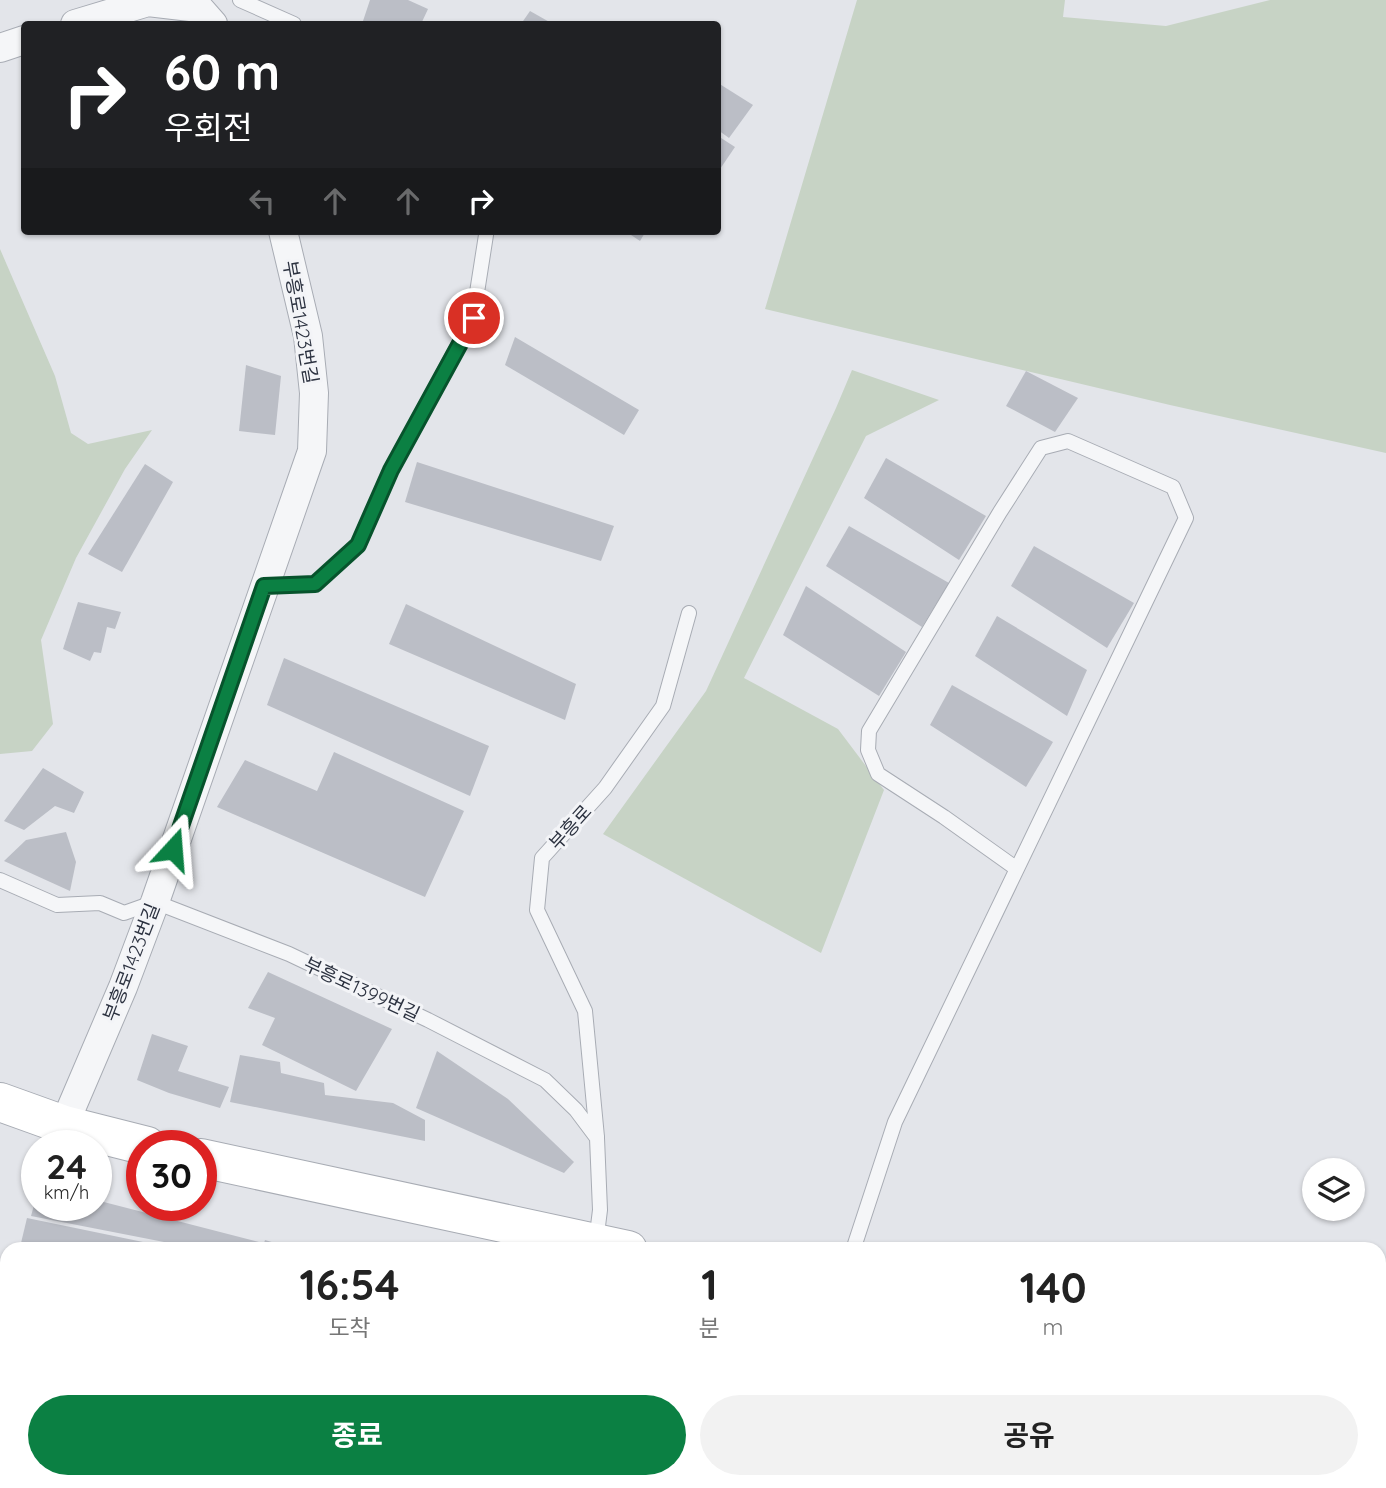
<!DOCTYPE html>
<html lang="ko">
<meta charset="utf-8">
<style>
:root{--surface:#fff;--page:#f2f2f2;--text:#222;--muted:#767676;--accent:#0b8043}
body{margin:0;font-family:Quicksand,"Noto Sans KR",sans-serif;background:var(--page);color:var(--text);height:100vh;display:flex;flex-direction:column;font-size:26px;white-space:nowrap}
*{box-sizing:border-box;margin:0}
p{font-size:23px;color:var(--muted)}
.icon{flex:none;width:38px;height:38px;fill:none;stroke:currentColor;stroke-width:2;stroke-linecap:round;stroke-linejoin:round}
.map{position:relative;flex:1;overflow:hidden}
.drawer{position:absolute;left:0px;top:1242px;width:1386px;height:247px;display:flex;flex-direction:column;background:var(--surface);border-radius:21px 21px 0 0;box-shadow:0 2px 5px #0004}
.drawer>*{flex:none}
.banner{position:absolute;left:21px;top:21px;width:700px;height:214px;border-radius:7px;box-shadow:0 2px 5px #0004;background:#202124;color:#fff;overflow:hidden}
.tools{position:absolute;left:1302px;top:1158px;display:grid;gap:14px}
.tools a{display:grid;place-items:center;width:63px;height:63px;border-radius:50%;background:var(--surface);box-shadow:0 2px 5px #0004;font-size:35px}
.speed{position:absolute;left:21px;top:1130px;display:flex;gap:14px;font-size:35px;font-weight:700;text-align:center}
.speed>*{display:grid;place-content:center;width:91px;height:91px;border-radius:50%;background:var(--surface);box-shadow:0 2px 5px #0004;line-height:1}
.speed small{font-size:18px;font-weight:400}
.speed .limit{border:10px solid #d22;background:#fff;color:#111}
.pin{position:absolute;display:grid;place-items:center;width:60px;height:60px;color:#fff;margin:-30px;border:4px solid #fff;border-radius:50%;box-shadow:0 2px 7px #0007}
.me{position:absolute;width:77px;margin:-38px;rotate:19deg;stroke-linejoin:round;filter:drop-shadow(0 0 5px #0008)}
.turn{display:flex;align-items:center;gap:24px;height:147px;padding:0 28px;font-size:32px}
.turn .icon{width:91px;height:91px;stroke-width:2.5}
.turn b{display:block;font-size:49px;line-height:60px}
.lanes{display:flex;align-items:center;height:66px;padding:0 28px;background:#0003;justify-content:center;gap:35px;direction:ltr}
.lanes .off{opacity:.35}
.eta{display:flex;justify-content:space-evenly;align-items:center;height:119px;text-align:center}
.eta b{font-size:42px;font-weight:700;line-height:49px}
.cta{display:flex;gap:14px;margin-top:auto;padding:14px 28px}
.cta a{flex:1;height:80px;border-radius:42px;background:var(--accent);color:#fff;font-size:28px;font-weight:700;line-height:80px;text-align:center}
.cta a+a{background:var(--page);color:var(--text)}
.map>svg:first-child{display:block}
.green{fill:#c7d3c5}
.lines{fill:none;stroke-linecap:round;stroke-linejoin:round}
.stream{stroke:#a2b0c6;stroke-width:9}
.building{fill:#bbbec6}
.service-casing{stroke:#a8acb4;stroke-width:16}
.minor-casing{stroke:#a8acb4;stroke-width:30}
.secondary-casing{stroke:#a8acb4;stroke-width:40}
.service{stroke:#f5f6f8;stroke-width:14}
.minor{stroke:#f5f6f8;stroke-width:28}
.secondary{stroke:#fff;stroke-width:38}
.route-casing{stroke:#07532c;stroke-width:18}
.route{stroke:#0b8043;stroke-width:12}
.labels{text-anchor:middle;stroke-width:6;stroke-linejoin:round;paint-order:stroke}
.street-label{font-size:19px;fill:#2c3240;stroke:#f3f4f7}
</style>
<div class="map">
<svg width="1386" height="1488" viewBox="0 0 1386 1488">
<rect width="100%" height="100%" fill="#e3e5ea"/>
<g class="green">
<polygon points="857,0 1065,0 1063,17 1166,26 1270,0 1386,0 1386,453 1170,405 765,309"/>
<polygon points="0,249 55,376 71,433 88,444 152,430 125,469 76,558 41,640 53,724 32,751 0,754"/>
<polygon points="852,370 939,400 866,436 744,678 838,729 884,790 821,953 603,834 706,691 836,408"/>
</g>
<g class="lines">
<g class="stream">
<polyline points="0,1327 7,1329"/>
<polyline points="828,1482 832,1488"/>
</g>
</g>
<g class="building">
<polygon points="370,0 408,0 428,9 421,24 362,24"/>
<polygon points="530,11 553,24 521,24"/>
<polygon points="718,83 753,105 729,138 718,130"/>
<polygon points="718,136 735,147 718,172"/>
<polygon points="625,231 646,231 640,241"/>
<polygon points="515,337 639,410 624,435 505,365"/>
<polygon points="246,365 281,376 275,435 239,431"/>
<polygon points="1026,371 1078,398 1055,432 1006,406"/>
<polygon points="886,458 986,516 959,560 864,498"/>
<polygon points="417,462 614,526 601,561 405,502"/>
<polygon points="145,464 173,482 122,572 88,554"/>
<polygon points="849,526 949,583 922,627 826,566"/>
<polygon points="1034,546 1134,603 1107,648 1011,586"/>
<polygon points="806,586 906,652 879,696 783,635"/>
<polygon points="78,602 121,612 115,629 107,627 101,653 94,652 90,661 63,649"/>
<polygon points="406,604 576,684 565,720 389,644"/>
<polygon points="997,616 1087,670 1067,716 975,656"/>
<polygon points="284,658 489,746 470,796 267,705"/>
<polygon points="952,685 1053,742 1026,787 930,725"/>
<polygon points="334,752 464,811 425,897 217,807 245,760 317,791"/>
<polygon points="43,768 84,792 74,813 55,806 24,830 4,821"/>
<polygon points="66,832 76,862 70,891 4,861 26,840"/>
<polygon points="268,972 392,1029 356,1091 262,1045 275,1018 248,1008"/>
<polygon points="152,1034 188,1046 178,1071 229,1087 220,1108 169,1093 137,1080"/>
<polygon points="437,1051 508,1099 574,1162 564,1173 416,1108"/>
<polygon points="240,1055 280,1062 281,1073 324,1083 325,1095 393,1103 425,1120 425,1141 230,1102"/>
<polygon points="36,1198 37,1206 96,1206 96,1200 259,1242 257,1250 205,1250 31,1216"/>
<polygon points="27,1218 172,1248 172,1250 53,1250 21,1243"/>
<polygon points="265,1240 295,1249 295,1250 262,1250"/>
<polygon points="969,1482 1000,1482 998,1488 967,1488"/>
<polygon points="1005,1482 1036,1482 1034,1488 1003,1488"/>
<polygon points="1070,1482 1148,1482 1146,1488 1067,1488"/>
</g>
<g class="lines">
<defs>
<g id="service">
<polyline points="240,0 294,24"/>
<polyline points="264,586 315,584 358,545 391,470 473,318 486,235"/>
<polyline points="0,880 57,905 100,903 124,913 155,902 289,954 428,1020 545,1080 576,1110 597,1138 600,1210 596,1242"/>
<polyline points="597,1137 585,1011 537,910 542,858 605,788 663,706 689,613"/>
<polyline points="853,1250 895,1122 1186,518 1173,487 1068,441 1041,448 1000,512 869,731 868,750 878,774 944,817 1017,869"/>
<polyline points="1224,1482 1233,1488"/>
</g>
<g id="minor">
<polyline points="75,24 148,2 199,8 213,24"/>
<polyline points="0,48 24,40"/>
<polyline points="64,1125 123,987 155,902 312,451 314,393 308,336 283,231"/>
<polyline points="0,1283 7,1286"/>
<polyline points="0,1377 7,1380"/>
<polyline points="0,1413 7,1416"/>
<polyline points="683,1482 694,1488"/>
<polyline points="934,1482 935,1488"/>
</g>
<g id="secondary">
<polyline points="0,1102 64,1125 147,1146"/>
<polyline points="201,1158 628,1250"/>
<polyline points="1379,1445 1386,1448"/>
</g>
</defs>
<use href="#service" class="service-casing"/>
<use href="#minor" class="minor-casing"/>
<use href="#secondary" class="secondary-casing"/>
<use href="#service" class="service"/>
<use href="#minor" class="minor"/>
<use href="#secondary" class="secondary"/>
</g>
<g class="lines">
<defs>
<polyline id="route" points="173,849 264,586 315,584 358,545 391,470 474,318"/>
</defs>
<use href="#route" class="route-casing"/>
<use href="#route" class="route"/>
</g>
<g class="labels">
<g class="street-label">
<text transform="translate(301 322) rotate(80)" y="7">부흥로1423번길</text>
<text transform="translate(570 827) rotate(-48)" y="7">부흥로</text>
<text transform="translate(131 962) rotate(-69)" y="7">부흥로1423번길</text>
<text transform="translate(362 989) rotate(25)" y="7">부흥로1399번길</text>
</g>
</g>
</svg>
<div class="tools">
<a><svg class="icon" aria-label="layers" viewBox="0 0 24 24"><path d="M12 4l9 5-9 5-9-5zM3 14l9 5 9-5"/></svg></a>
</div>
<div class="speed"><div>24<small>km/h</small></div><div class="limit">30</div></div>
<div class="pin" style="left:474px;top:318px;background:#d93025"><svg class="icon" aria-label="arrive" viewBox="0 0 24 24"><path d="M6 21V4h12l-3 4 3 4H6"/></svg></div>
<svg class="me" style="left:173px;top:849px" viewBox="-20 -20 40 40"><path d="M0-17L14 15 0 8-14 15z" fill="#0b8043" stroke="#fff" stroke-width="4"/></svg>
<div class="banner">
<div class="turn"><svg class="icon" aria-label="right" viewBox="0 0 24 24"><path d="M7 20v-9h11M14 6l5 5-5 5"/></svg><div><b>60 m</b>우회전</div></div>
<div class="lanes"><svg class="icon off" aria-label="left" viewBox="0 0 24 24"><path d="M17 20v-9H6M10 6l-5 5 5 5"/></svg><svg class="icon off" aria-label="ahead" viewBox="0 0 24 24"><path d="M12 20V5M6 11l6-6 6 6"/></svg><svg class="icon off" aria-label="ahead" viewBox="0 0 24 24"><path d="M12 20V5M6 11l6-6 6 6"/></svg><svg class="icon" aria-label="right" viewBox="0 0 24 24"><path d="M7 20v-9h11M14 6l5 5-5 5"/></svg></div>
</div>
<section class="drawer">
<div class="eta">
<div><b>16:54</b><p>도착</p></div>
<div><b>1</b><p>분</p></div>
<div><b>140</b><p>m</p></div>
</div>
<div class="cta"><a>종료</a><a>공유</a></div>
</section>
</div>
